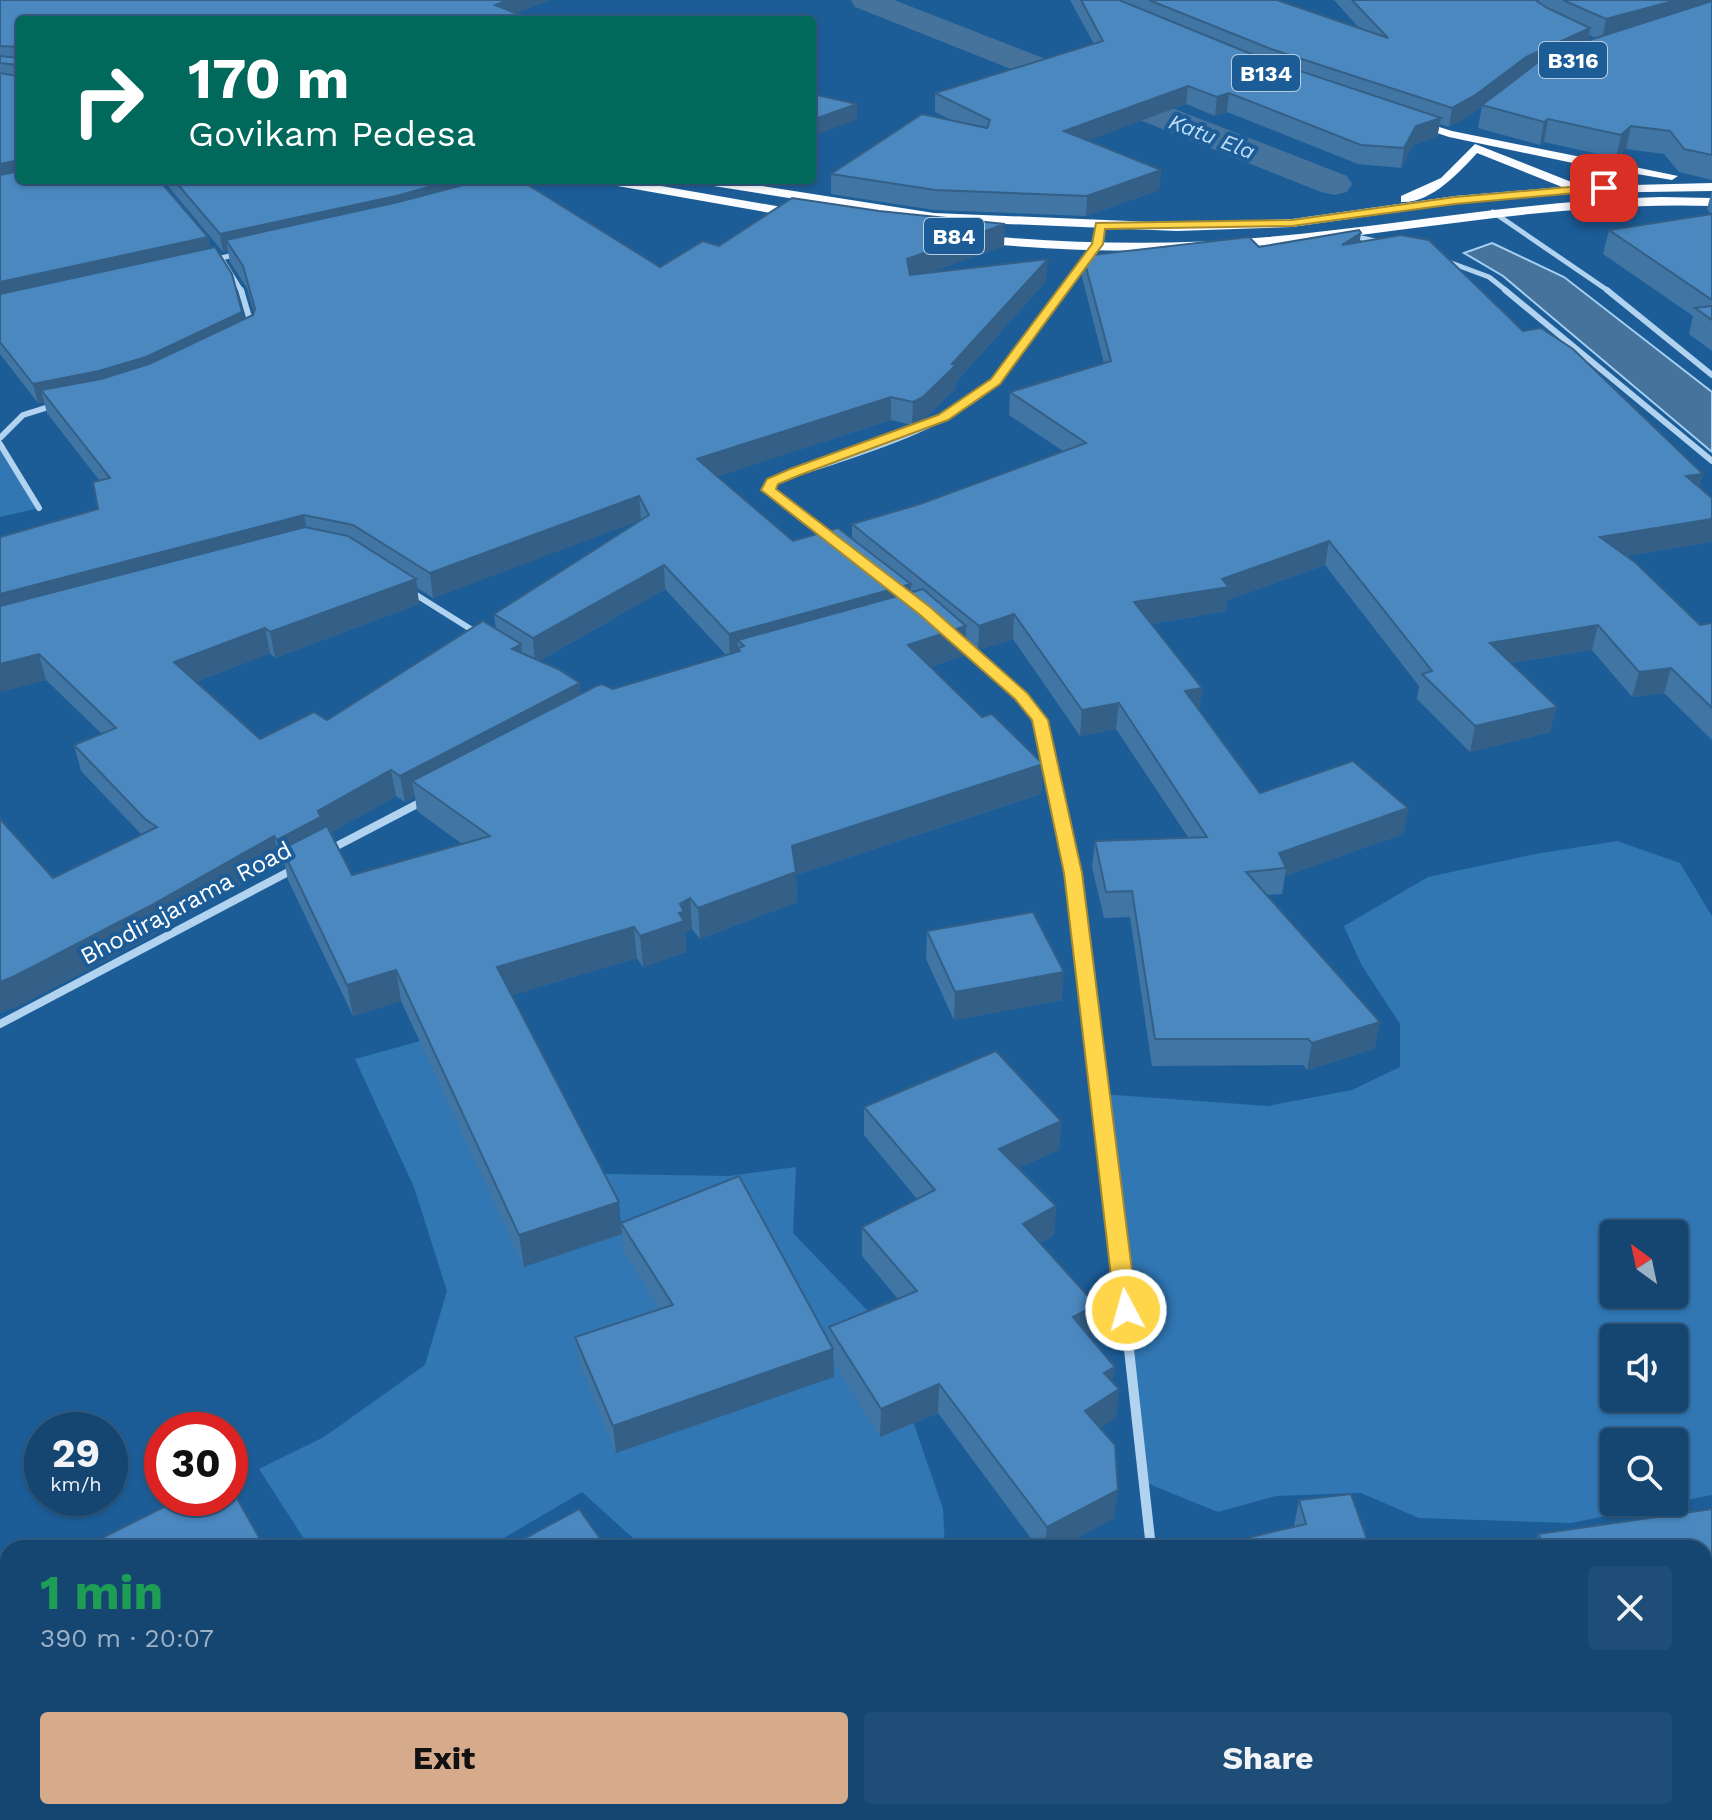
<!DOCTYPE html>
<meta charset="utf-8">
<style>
:root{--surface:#154672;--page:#1e4d77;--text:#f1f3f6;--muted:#9db1c4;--line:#345e84;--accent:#d6ab8b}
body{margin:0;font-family:"Work Sans",sans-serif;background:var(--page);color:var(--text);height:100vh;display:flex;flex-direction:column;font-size:30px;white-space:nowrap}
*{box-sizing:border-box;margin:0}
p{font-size:26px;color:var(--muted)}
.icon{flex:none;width:44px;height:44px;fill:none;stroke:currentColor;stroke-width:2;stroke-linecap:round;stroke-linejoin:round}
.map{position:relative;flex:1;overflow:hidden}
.sheet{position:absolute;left:0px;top:1540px;width:1712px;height:280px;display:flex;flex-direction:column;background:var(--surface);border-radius:24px 24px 0 0;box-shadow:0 2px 6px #0004,0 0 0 2px var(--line)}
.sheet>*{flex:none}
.guide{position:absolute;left:16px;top:16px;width:800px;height:168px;border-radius:8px;box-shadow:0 2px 6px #0004,0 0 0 2px var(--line);background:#00695c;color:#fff;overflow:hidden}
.needle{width:52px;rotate:327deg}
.tools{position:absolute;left:1600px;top:1220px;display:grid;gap:16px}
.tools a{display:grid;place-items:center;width:88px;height:88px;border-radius:8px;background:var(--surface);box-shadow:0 2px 6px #0004,0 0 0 2px var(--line);font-size:40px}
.speed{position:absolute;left:24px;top:1412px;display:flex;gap:16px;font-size:40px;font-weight:700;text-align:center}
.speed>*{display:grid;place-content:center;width:104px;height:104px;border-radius:50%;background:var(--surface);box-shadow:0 2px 6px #0004,0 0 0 2px var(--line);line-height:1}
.speed small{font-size:20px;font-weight:400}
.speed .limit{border:12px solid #d22;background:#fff;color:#111}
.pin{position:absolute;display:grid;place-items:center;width:68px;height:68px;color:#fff;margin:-34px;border-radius:16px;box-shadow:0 4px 12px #0006}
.me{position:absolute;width:88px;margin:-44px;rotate:354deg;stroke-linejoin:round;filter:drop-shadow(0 0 6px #0008)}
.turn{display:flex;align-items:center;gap:28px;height:168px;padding:0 40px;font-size:36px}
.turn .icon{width:104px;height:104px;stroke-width:2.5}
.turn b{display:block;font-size:56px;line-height:68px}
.round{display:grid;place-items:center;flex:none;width:84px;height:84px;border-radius:8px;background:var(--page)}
.headline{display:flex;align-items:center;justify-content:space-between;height:136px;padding:0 40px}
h1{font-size:48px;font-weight:700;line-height:60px;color:#1e9e55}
.action{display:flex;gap:16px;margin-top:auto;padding:16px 40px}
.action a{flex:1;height:92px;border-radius:8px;background:var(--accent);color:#111;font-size:32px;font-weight:700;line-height:92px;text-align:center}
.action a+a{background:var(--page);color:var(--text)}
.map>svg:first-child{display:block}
.green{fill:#3077b4;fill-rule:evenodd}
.water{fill:#46739c;stroke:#a4cff1;stroke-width:2}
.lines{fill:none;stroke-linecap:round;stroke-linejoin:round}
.canal{fill:#46739c;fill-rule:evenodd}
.minor-far3{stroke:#b1d3f0;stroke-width:5}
.minor-far2{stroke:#b1d3f0;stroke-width:6}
.minor-far1{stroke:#b1d3f0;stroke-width:8}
.minor{stroke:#b1d3f0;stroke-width:10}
.secondary{fill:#dfeefb;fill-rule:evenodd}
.primary{fill:#fafcff;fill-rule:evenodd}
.wall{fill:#4075a4;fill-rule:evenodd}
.shaded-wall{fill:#345f86}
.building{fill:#4a88bf;stroke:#345f86;stroke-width:2}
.route{fill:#ffd54a;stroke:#a68a30;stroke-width:2}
.labels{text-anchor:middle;stroke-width:8;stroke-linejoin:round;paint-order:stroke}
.shield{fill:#1c5d98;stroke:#bbcee0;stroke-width:2}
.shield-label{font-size:22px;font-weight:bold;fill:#fff}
.far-water-label{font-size:22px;font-style:italic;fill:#beddf6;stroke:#1c5d98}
.street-label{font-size:24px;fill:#fff;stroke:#1c5d98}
</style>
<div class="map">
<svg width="1712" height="1820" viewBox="0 0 1712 1820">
<rect width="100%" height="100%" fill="#1c5d98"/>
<g class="green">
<polygon points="0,449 39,508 0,517"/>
<path d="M 1617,841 L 1680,863 L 1712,916 L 1712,1495 L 1571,1523 L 1419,1518 L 1361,1493 L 1276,1496 L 1218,1512 L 1144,1482 L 1101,1094 L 1268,1106 L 1352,1090 L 1400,1067 L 1400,1024 L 1361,964 L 1344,926 L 1428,877 L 1535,854 ZM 1614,1234 L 1674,1234 L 1674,1294 L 1614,1294 ZM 1614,1338 L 1674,1338 L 1674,1398 L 1614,1398 ZM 1614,1442 L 1674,1442 L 1674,1502 L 1614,1502 Z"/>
<polygon points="482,1024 499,1108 607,1174 728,1176 796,1167 793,1233 867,1310 888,1348 943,1509 945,1548 644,1548 582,1492 487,1548 310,1548 259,1469 324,1437 425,1365 447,1291 414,1187 355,1059"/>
</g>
<polygon class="water" points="1492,243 1564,277 1712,392 1712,452 1503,276 1464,253"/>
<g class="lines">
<polygon class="canal" points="851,0 894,0 1347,176 1352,184 1347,192 1334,195 1321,192 855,7"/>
<g class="minor-far3">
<polyline points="516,187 540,180"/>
<polyline points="1493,212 1610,292"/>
<polyline points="1349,235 1379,242"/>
<polyline points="238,254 221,258 242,292"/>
<polyline points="1446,261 1489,277 1508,292"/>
<polyline points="1061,292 1097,244 1100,225"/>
</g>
<g class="minor-far2">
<polyline points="241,290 251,324"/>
<polyline points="1505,290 1712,461"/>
<polyline points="1607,290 1712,375"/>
<polyline points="0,438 23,415 55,405"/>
<polyline points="0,444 39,508"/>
<path d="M 830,537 L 768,490 L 772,482 C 836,459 950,430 997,380 C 1022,354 1041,320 1063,290"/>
<polyline points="410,591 477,633"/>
<polyline points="959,641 995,673"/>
</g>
<g class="minor-far1">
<polyline points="993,671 1021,696 1040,720 1073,873 1109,1171"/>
<polyline points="331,849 425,800"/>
<polyline points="0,1024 294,869"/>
</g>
<g class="minor">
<polyline points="1109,1169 1151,1548"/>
<polyline points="1203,1812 1211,1820"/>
<polyline points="1510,1820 1564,1812"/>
</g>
<polygon class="secondary" points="1575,187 1581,187 1610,201 1601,203 1575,191"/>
<g class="primary">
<path d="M 1414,119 L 1452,131 L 1581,157 L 1595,165 L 1601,160 L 1678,176 L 1672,180 L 1602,168 L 1633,185 L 1712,183 L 1712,191 L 1578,193 L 1455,204 L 1292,227 L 1177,231 L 934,221 L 701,184 L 695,180 L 724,180 L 934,213 L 1177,223 L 1292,219 L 1455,196 L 1562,187 L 1477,153 C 1459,173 1430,204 1401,202 L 1401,196 L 1441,178 L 1475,144 L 1579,185 L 1617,185 L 1573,163 L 1449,137 L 1410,124 L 1410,120 Z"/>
<polygon points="600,180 627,180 799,210 805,214 799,218 606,184"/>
<path d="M 1661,197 L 1712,198 L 1712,206 C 1562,201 1418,231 1269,245 C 1172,254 1074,252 977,243 L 971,239 L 977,235 C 1074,244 1171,246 1268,237 C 1400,225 1529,200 1661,197 Z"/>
</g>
</g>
<g class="wall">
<path d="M 0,0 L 550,0 L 515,13 L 20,20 L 20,180 L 208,237 L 210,248 L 242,312 L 244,319 L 253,315 L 254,313 L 247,288 L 230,262 L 228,251 L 223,252 L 163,180 L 520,180 L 660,267 L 719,246 L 1004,246 L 931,272 L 1046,281 L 956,382 L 956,388 L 923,420 L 912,425 L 891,420 L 717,476 L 793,541 L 852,538 L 852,524 L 920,504 L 1063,451 L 1009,415 L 1010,392 L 1104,363 L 1082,277 L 1083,256 L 1359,242 L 1523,331 L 1703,474 L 1699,487 L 1712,542 L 1626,556 L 1700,625 L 1712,623 L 1712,740 L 1664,693 L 1632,697 L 1592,650 L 1511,663 L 1550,732 L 1470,752 L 1417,699 L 1419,686 L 1325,565 L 1227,600 L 1226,611 L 1151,624 L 1202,688 L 1199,710 L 1260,793 L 1408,808 L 1403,834 L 1285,876 L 1282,894 L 1267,895 L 1380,1022 L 1374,1049 L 1307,1070 L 1303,1065 L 1152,1066 L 1130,917 L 1104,918 L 1092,867 L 1095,841 L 1188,837 L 1116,729 L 1080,736 L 1013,639 L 978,650 L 966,640 L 965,655 L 930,667 L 982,717 L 1043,764 L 1041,794 L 796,875 L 797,902 L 700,939 L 692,929 L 685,933 L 686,952 L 643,967 L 637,958 L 512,995 L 621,1223 L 829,1342 L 829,1327 L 898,1299 L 862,1256 L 862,1227 L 917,1199 L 864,1135 L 864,1107 L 1061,1121 L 1059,1150 L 1018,1168 L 1056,1206 L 1054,1235 L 1040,1243 L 1096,1305 L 1093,1334 L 1089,1336 L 1113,1383 L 1116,1418 L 1100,1428 L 1114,1518 L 1058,1548 L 1038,1548 L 938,1413 L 880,1437 L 833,1362 L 834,1377 L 616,1453 L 579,1364 L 575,1337 L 660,1309 L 623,1251 L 622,1234 L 524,1267 L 401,1001 L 353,1016 L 288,880 L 285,865 L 282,867 L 280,862 L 157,933 L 24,1003 L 0,1013 L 0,819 L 53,878 L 142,835 L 81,771 L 74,745 L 102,734 L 46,680 L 0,692 L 98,509 L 99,480 L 47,413 L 44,402 L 38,403 L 0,354 ZM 640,520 L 494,614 L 496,629 L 327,720 L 260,739 L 196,682 L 270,653 L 275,658 L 419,604 L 417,588 L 433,598 ZM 665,589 L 726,655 L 613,689 L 581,694 L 539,661 ZM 396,796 L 405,802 L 415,797 L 417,811 L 462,844 L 352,875 L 330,833 Z"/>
<path d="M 1070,0 L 1277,0 L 1360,29 L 1334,0 L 1535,0 L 1539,3 L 1539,0 L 1712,0 L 1712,180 L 1679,172 L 1664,154 L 1626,149 L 1616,158 L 1544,142 L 1540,145 L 1478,128 L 1482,106 L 1470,115 L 1449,127 L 1440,124 L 1437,137 L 1413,145 L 1401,168 L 1358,164 L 1227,112 L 1215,116 L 1186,104 L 1088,140 L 1161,170 L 1159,190 L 1086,216 L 934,210 L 831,194 L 831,174 L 953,121 L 935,112 L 935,93 L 1094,44 ZM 1589,35 L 1596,38 L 1588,41 Z"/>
<polygon points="1712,190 1712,351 1689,334 1693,316 1603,254 1609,230 1711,214 1707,209"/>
<polygon points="927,931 1062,1000 954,1020 926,959"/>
<polygon points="1299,1500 1370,1548 1222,1548 1222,1544 1294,1526"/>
<polygon points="1712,1509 1712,1640 1704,1640 1704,1548 1533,1548 1538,1534"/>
<polygon points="1712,1737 1712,1806 1704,1791 1704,1747 1708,1738"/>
<polygon points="320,1812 686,1812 687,1815 679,1820 325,1820"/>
<polygon points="812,1812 1180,1812 1183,1820 1014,1820 1013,1816 997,1820 814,1820"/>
</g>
<g class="shaded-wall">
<polygon points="508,0 550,0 497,20 495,5"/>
<polygon points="1677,0 1712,0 1712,7 1602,40 1606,19"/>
<polygon points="1590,28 1587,46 1522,75 1470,115 1449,127 1452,108 1526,57"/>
<polygon points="1188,86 1186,104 1063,150 1064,131"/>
<polygon points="1229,93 1227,112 1215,116 1217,97"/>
<polygon points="857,104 857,120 812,136 812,120"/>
<polygon points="1441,118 1437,137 1413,145 1401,168 1404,148 1416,126"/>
<polygon points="1548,119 1544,142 1540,145 1544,122"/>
<polygon points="1631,126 1626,149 1616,158 1621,135"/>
<polygon points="20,160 20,178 0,181 0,164"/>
<polygon points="1161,170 1159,190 1086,216 1087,196"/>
<polygon points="454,180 498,180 226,240 228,251 223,252 220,234"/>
<polygon points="1005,224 1004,246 906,281 907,259"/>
<polygon points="1361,233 1358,254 1342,245"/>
<polygon points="208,237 211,255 0,301 0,282"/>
<polygon points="1048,259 1046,281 956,382 956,388 923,420 912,425 913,402 952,364"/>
<polygon points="242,312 246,330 104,390 41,390 44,402 38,403 33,384"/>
<polygon points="891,397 891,420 698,483 697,459"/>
<polygon points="1703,474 1696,497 1686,476"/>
<polygon points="639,496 641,520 433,598 430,573"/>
<polygon points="304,515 308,539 0,621 0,594"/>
<polygon points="1712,519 1712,542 1594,561 1600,537"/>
<polygon points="1329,541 1325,565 1227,600 1226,611 1132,627 1134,602 1222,579"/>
<polygon points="664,565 665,589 535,663 533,638"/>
<polygon points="416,579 419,604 275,658 270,632"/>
<polygon points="911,584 911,608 744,646 738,640 738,657 730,659 729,634"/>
<polygon points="1014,614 1013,639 978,650 979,626"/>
<polygon points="1598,625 1592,650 1484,667 1490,643"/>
<polygon points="966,626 965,655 908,674 908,645"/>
<polygon points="265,628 270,653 180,688 174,662"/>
<polygon points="521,644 524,670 512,649"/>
<polygon points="39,654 46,680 0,692 0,664"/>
<polygon points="1671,668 1664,693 1632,697 1639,672"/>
<polygon points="580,683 582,708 412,781 415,797 405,802 400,776"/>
<polygon points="1202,688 1199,713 1185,691"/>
<polygon points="1119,703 1116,729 1080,736 1082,710"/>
<polygon points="1557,707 1550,732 1470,752 1475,726"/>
<polygon points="1043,764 1041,794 796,875 797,902 700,939 698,908 792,846"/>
<polygon points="391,770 396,796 325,836 282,849 285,865 282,867 277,840 318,811"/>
<polygon points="1408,808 1403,834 1285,876 1286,868 1279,853"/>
<polygon points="274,836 280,862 157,933 24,1003 0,1013 0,982"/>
<polygon points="690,898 692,929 685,933 686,952 643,967 640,936"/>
<polygon points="634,927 637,958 502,998 497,967"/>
<polygon points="396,970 401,1001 353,1016 347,985"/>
<polygon points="1064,972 1062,1000 954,1020 955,992"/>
<polygon points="1380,1022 1374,1049 1307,1070 1312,1043"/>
<polygon points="1061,1121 1059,1150 998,1177 999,1149"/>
<polygon points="619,1202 622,1234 524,1267 519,1235"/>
<polygon points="1056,1206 1054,1235 1021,1253 1023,1224"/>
<polygon points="1096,1305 1093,1334 1070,1346 1073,1317"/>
<polygon points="833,1349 834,1377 616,1453 613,1426"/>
<polygon points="1115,1367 1111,1394 1119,1389 1116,1418 1082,1440 1085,1411 1104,1373"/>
<polygon points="939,1384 938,1413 880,1437 881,1409"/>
<polygon points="1118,1490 1114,1518 1058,1548 1045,1548 1047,1527"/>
<polygon points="256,1812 306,1812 290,1820 259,1820"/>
<polygon points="638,1812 686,1812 687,1815 679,1820 626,1820"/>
<polygon points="918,1812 1013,1812 1013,1816 997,1820 890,1820"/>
</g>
<g class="building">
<polygon points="0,0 508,0 495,5 533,20 20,20 20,160 0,164 0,73 16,76 19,73 18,65 0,63 0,56 18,58 18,47 0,46"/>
<polygon points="1081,0 1119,0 1261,58 1441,118 1416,126 1404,148 1361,145 1229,93 1217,97 1188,86 1064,131 1161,170 1087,196 935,190 831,174 922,114 987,128 990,120 935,93 1103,41"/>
<polygon points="1149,0 1277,0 1388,38 1352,0 1535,0 1547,8 1590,28 1526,57 1474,96 1452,108 1271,49"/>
<polygon points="1563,0 1677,0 1606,19"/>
<polygon points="1712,1 1712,155 1684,149 1670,131 1631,126 1621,135 1548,119 1544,122 1482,105 1537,63 1568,47"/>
<polygon points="812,94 857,104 812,120"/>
<polygon points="20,171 20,180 159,180 208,237 0,282 0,175"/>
<polygon points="174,180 454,180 396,196 220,234"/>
<polygon points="482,180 520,180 660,267 703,241 719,246 792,198 879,211 1005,224 907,259 910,275 1048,259 952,364 956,365 923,397 913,402 891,397 697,459 793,541 838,528 911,584 729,634 664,565 533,638 494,614 649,515 639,496 430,573 353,525 304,515 0,594 0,537 98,509 93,482 110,478 41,390 101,379 149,364 253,315 255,309 243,266 226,240 398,202"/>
<polygon points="1712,214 1712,300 1609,230"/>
<polygon points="1359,230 1361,233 1342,245 1401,235 1429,240 1523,331 1541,328 1573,349 1703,474 1686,476 1712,498 1712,519 1600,537 1636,563 1700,625 1712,623 1712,708 1671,668 1639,672 1598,625 1490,643 1557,707 1475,726 1422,674 1432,671 1329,541 1222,579 1229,587 1134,602 1202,688 1185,691 1260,793 1353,761 1408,808 1279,853 1286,868 1246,872 1380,1022 1312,1043 1308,1039 1155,1039 1132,891 1106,892 1095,841 1207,837 1119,703 1082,710 1014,614 979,626 852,524 920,504 1086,443 1010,392 1111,361 1083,256 1249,237 1259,247"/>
<polygon points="215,247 232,274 242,312 146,357 99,371 33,384 0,342 0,294"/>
<polygon points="1712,306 1712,320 1695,308"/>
<polygon points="305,527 348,536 416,579 270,632 265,628 174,662 260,739 314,712 327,720 483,621 521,644 512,649 558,669 580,683 400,776 391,770 318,811 321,817 277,840 274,836 150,906 15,976 0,982 0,819 53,878 157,827 145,819 74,745 116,728 39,654 0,664 0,606"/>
<polygon points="923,589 966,626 908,645 982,717 992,714 1043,764 792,846 796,872 698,908 690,898 680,904 684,912 679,913 684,921 640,936 634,927 497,967 619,1202 519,1235 396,970 347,985 282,849 327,826 352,875 490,836 412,781 596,686 602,684 613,689 740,651 738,648 744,646 738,640"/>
<polygon points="1033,912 1064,972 955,992 927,931"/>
<polygon points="996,1051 1061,1121 999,1149 1056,1206 1023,1224 1096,1305 1073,1317 1115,1367 1104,1373 1119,1389 1085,1411 1115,1445 1118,1490 1047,1527 939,1384 881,1409 829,1327 917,1291 862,1227 935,1190 864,1107"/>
<polygon points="739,1176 833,1349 613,1426 575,1337 673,1305 621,1223"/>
<polygon points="230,1486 265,1548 82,1548 182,1498 230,1498"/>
<polygon points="1351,1494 1370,1548 1224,1548 1222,1544 1306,1524 1299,1500"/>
<polygon points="579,1509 607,1548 507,1548"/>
<polygon points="1712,1509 1712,1617 1704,1618 1704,1548 1544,1548 1538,1534"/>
<polygon points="8,1585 8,1608 0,1590"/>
<polygon points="328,1812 638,1812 626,1820 333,1820"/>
<polygon points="820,1812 918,1812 890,1820 823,1820"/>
<polygon points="1024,1812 1180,1812 1183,1820 1026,1820"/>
<polygon points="1498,1814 1500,1820 1454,1820"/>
</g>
<polygon class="route" points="1604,184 1608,185 1608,190 1455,204 1292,226 1105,229 1103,244 1000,384 948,420 800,475 778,484 776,489 930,607 1027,693 1048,720 1082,873 1137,1310 1133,1316 1126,1318 1118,1316 1115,1310 1064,873 1032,720 1015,699 919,614 761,490 767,479 790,469 938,415 991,379 1092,244 1096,223 1292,220 1455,197"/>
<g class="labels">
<g class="shield">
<rect x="1539" y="42" width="68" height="36" rx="6"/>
<rect x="1232" y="55" width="68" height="36" rx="6"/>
<rect x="924" y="218" width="60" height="36" rx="6"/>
</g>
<g class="shield-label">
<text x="1573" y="68">B316</text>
<text x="1266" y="81">B134</text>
<text x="954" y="244">B84</text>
</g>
<g class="far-water-label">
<text transform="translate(1212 136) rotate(21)" y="8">Katu Ela</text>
</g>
<g class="street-label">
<text transform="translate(186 903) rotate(-28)" y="8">Bhodirajarama Road</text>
</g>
</g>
</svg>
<div class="tools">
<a><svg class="needle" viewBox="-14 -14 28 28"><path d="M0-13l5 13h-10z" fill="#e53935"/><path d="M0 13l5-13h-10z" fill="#9db1c4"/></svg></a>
<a><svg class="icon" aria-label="sound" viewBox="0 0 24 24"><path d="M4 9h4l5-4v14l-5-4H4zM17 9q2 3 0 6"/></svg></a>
<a><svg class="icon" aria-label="search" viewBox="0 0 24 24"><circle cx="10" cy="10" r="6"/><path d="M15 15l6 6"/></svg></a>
</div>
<div class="speed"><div>29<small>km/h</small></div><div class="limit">30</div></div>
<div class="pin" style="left:1604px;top:188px;background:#d93025"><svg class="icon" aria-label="arrive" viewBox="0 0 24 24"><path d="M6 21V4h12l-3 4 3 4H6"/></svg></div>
<svg class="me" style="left:1126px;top:1310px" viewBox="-20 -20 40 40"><circle r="17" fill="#ffd54a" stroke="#fff" stroke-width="3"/><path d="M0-11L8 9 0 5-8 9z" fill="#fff"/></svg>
<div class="guide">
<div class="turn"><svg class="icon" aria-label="right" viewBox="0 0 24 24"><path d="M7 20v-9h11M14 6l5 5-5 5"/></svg><div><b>170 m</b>Govikam Pedesa</div></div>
</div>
<section class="sheet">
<div class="headline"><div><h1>1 min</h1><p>390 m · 20:07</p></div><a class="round"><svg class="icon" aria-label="close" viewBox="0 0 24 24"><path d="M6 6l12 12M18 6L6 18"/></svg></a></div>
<div class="action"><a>Exit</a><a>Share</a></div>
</section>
</div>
